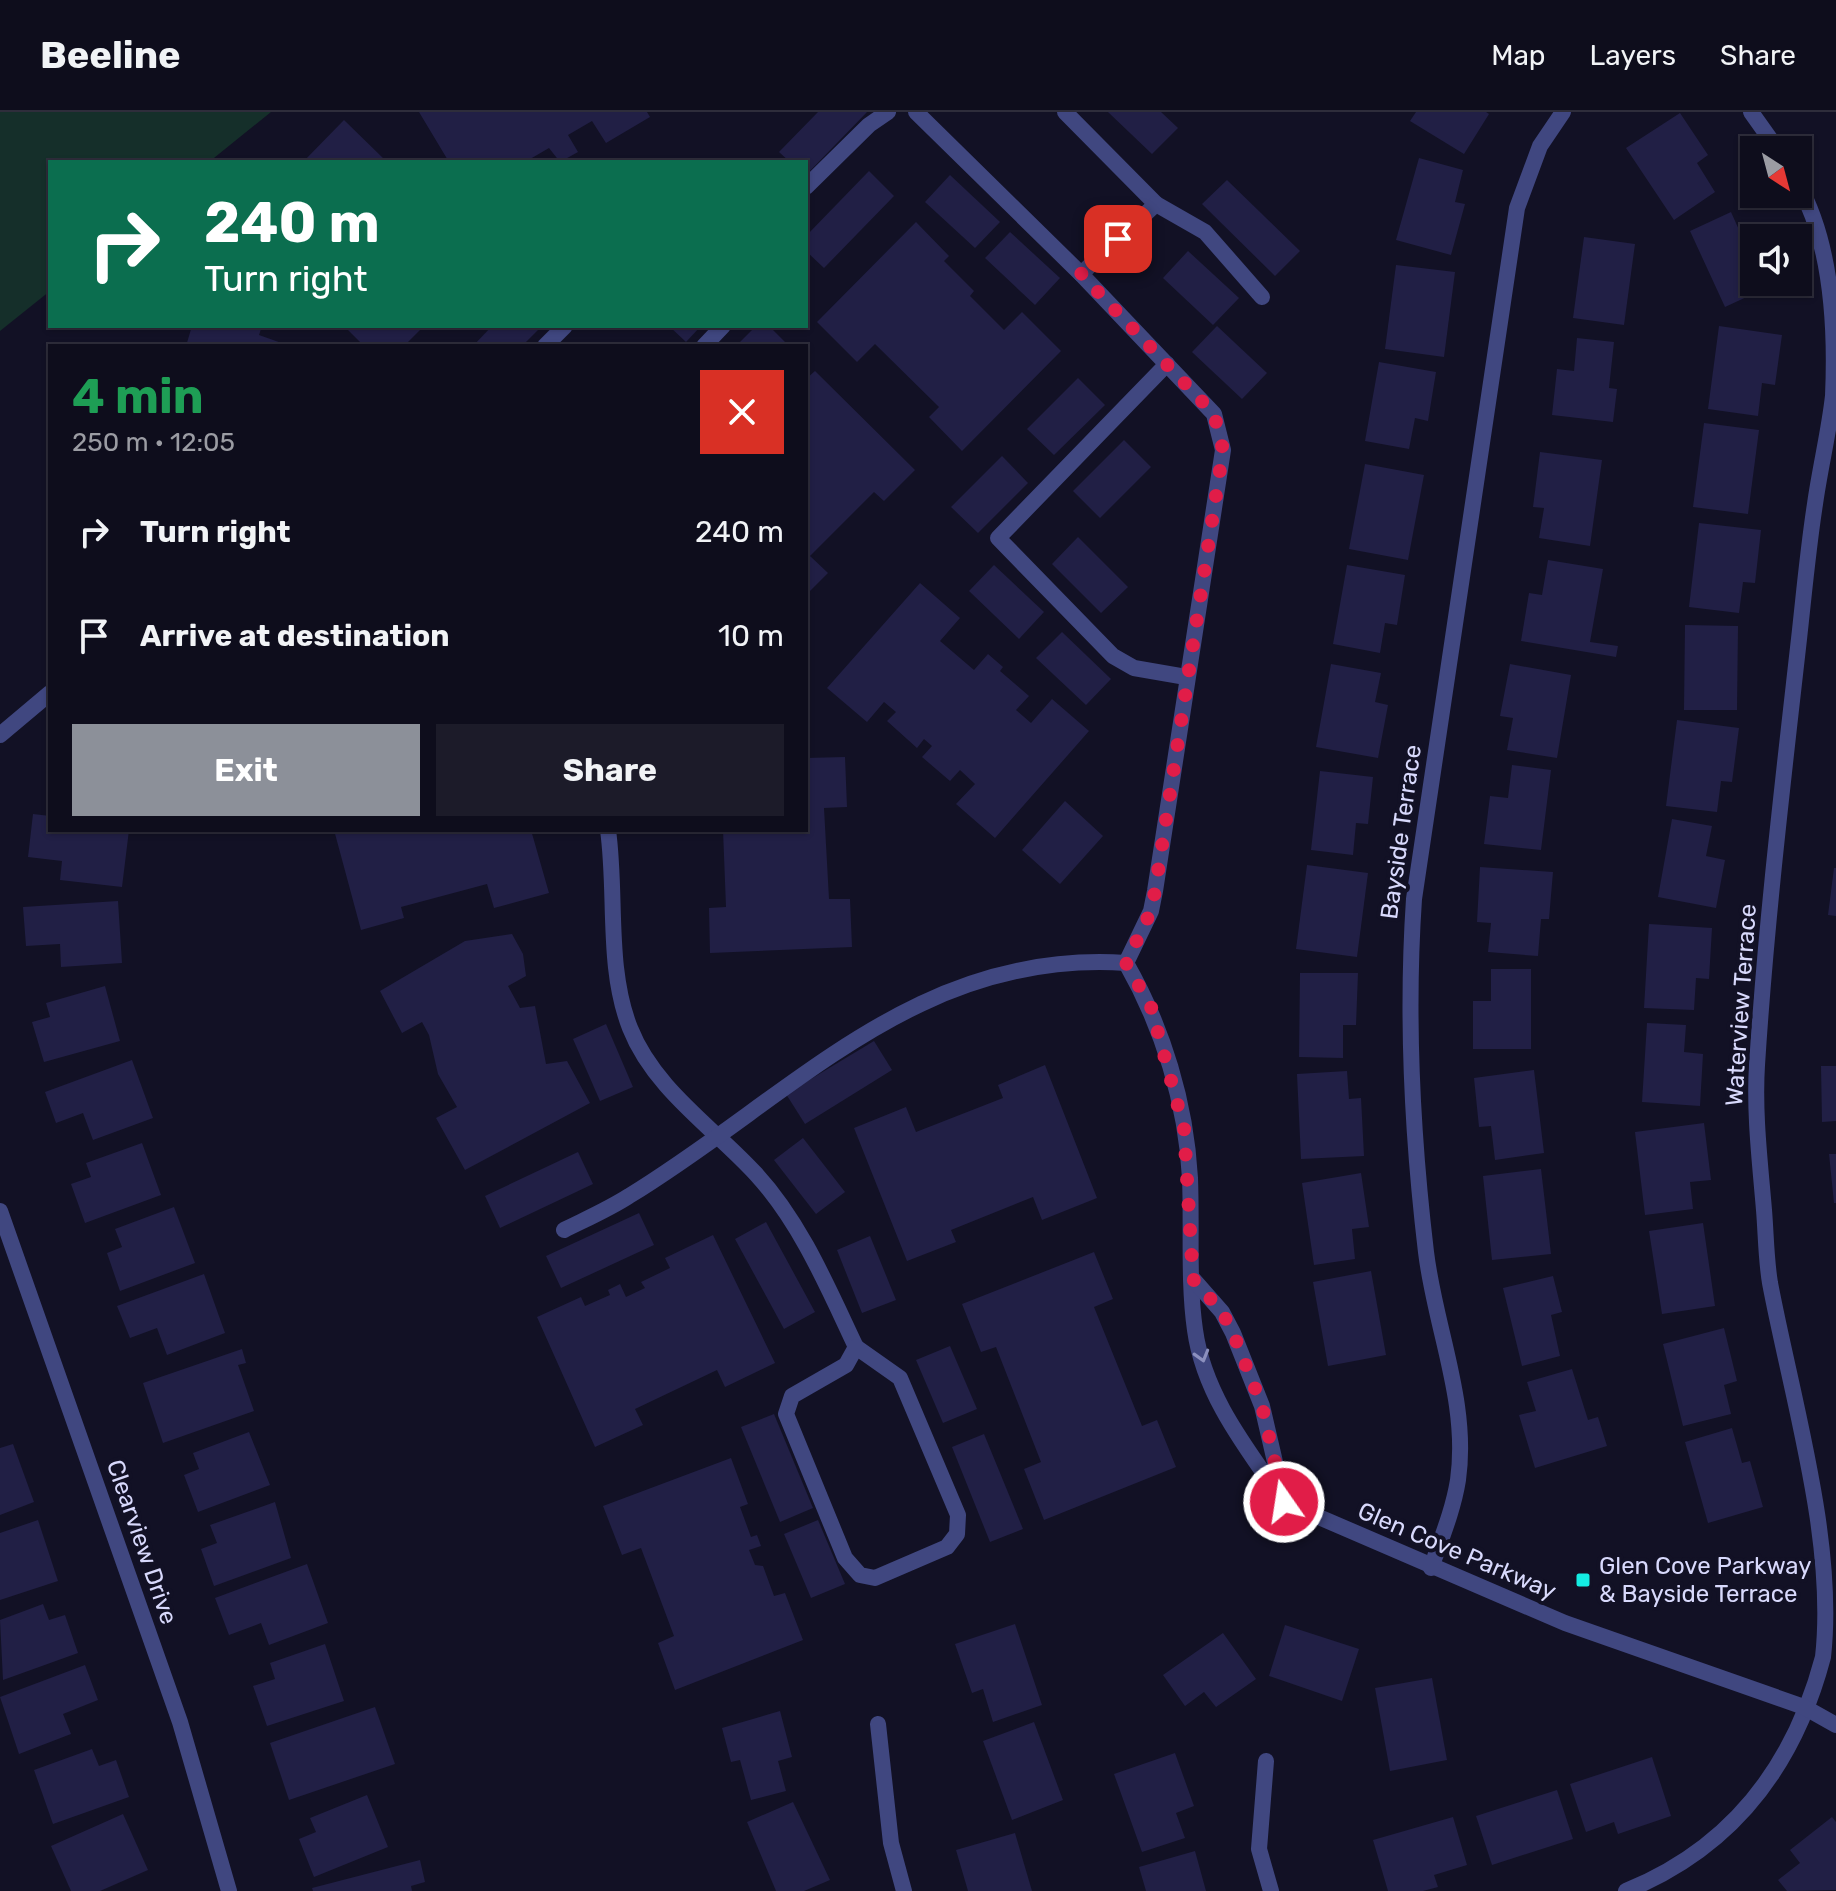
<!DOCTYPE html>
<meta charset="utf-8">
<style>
:root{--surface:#0e0d1c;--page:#1c1b29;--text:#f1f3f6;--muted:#9b9ca3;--line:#2e2d3b;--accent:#8c9099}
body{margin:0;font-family:Rubik,sans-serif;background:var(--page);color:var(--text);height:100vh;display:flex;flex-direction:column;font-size:30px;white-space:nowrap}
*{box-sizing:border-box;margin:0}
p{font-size:26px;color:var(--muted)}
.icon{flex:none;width:44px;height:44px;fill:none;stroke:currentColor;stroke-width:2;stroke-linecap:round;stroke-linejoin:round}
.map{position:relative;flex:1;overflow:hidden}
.details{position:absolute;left:48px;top:232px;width:760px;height:488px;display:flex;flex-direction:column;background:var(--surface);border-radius:0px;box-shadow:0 2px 6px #0004,0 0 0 2px var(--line)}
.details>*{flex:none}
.hud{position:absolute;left:48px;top:48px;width:760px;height:168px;border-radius:0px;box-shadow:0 2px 6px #0004,0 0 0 2px var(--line);background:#0b6e4f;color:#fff;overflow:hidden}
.needle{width:52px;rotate:144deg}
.fabs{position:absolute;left:1740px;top:24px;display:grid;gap:16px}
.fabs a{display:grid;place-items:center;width:72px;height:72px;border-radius:0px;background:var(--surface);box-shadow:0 2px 6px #0004,0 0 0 2px var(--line);font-size:40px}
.pin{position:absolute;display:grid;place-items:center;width:68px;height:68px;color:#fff;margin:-34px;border-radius:16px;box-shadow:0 4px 12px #0006}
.me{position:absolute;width:88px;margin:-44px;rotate:347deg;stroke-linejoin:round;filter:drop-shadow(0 0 6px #0008)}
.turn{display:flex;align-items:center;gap:28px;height:168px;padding:0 24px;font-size:36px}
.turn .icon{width:104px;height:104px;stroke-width:2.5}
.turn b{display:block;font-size:56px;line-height:68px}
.round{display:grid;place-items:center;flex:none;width:84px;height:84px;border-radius:0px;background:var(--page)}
.head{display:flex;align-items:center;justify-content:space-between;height:136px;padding:0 24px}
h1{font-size:48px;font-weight:700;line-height:60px;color:#1e9e55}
.primary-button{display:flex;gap:16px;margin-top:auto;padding:16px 24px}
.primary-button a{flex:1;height:92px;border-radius:0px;background:var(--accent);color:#fff;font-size:32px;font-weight:700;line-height:92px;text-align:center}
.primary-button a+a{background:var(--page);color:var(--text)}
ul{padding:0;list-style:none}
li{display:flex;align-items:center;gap:24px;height:104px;padding:0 24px}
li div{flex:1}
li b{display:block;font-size:30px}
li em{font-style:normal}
header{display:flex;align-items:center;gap:48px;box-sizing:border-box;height:112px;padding:0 40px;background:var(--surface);border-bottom:2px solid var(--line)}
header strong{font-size:38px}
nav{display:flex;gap:44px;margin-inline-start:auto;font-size:28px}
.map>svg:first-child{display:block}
.green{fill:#152f2a}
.building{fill:#211f45}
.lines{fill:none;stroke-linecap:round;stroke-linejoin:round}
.service{stroke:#404780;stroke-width:16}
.minor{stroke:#404780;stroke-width:16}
.tertiary{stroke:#404780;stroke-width:16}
.oneway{stroke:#8c90be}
.route{stroke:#e11d48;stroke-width:14;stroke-dasharray:0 25.2}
.poi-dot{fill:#14ece2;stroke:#121125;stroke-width:3}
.labels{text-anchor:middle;stroke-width:8;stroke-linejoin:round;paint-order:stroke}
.street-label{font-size:24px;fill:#d8d9fc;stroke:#121125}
.poi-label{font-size:24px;fill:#d8d9fc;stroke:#121125;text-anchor:start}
</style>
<header>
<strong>Beeline</strong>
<nav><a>Map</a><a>Layers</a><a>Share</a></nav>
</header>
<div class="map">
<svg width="1836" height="1779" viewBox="0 0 1836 1779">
<rect width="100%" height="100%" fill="#121125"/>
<polygon class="green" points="0,0 271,0 209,50 50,50 50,179 0,219"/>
<g class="building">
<polygon points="419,0 647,0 650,5 606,31 592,9 568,23 578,40 560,50 549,36 525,50 449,50"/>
<polygon points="818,0 867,0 806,63 806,50 790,50 779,40"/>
<polygon points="1108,0 1161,0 1178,16 1152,42"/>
<polygon points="1416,0 1486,0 1489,2 1464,42 1410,9"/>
<polygon points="1680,1 1708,43 1697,51 1715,80 1674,108 1626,36"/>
<polygon points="344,8 387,50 303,50"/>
<polygon points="1419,46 1463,58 1455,90 1465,92 1451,143 1396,128"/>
<polygon points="869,59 894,84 824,156 806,139 806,124"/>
<polygon points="950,63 1000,110 975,136 925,90"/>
<polygon points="1227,68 1300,139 1275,164 1202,92"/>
<polygon points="1731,100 1744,129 1754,123 1754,170 1779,170 1725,195 1690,119"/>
<polygon points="916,110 949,144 944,149 974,179 970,184 1004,218 1022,200 1061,239 962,339 929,305 939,295 875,232 857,250 817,210"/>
<polygon points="1010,120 1060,166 1035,193 985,146"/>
<polygon points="1584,125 1635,132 1624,213 1573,206"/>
<polygon points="1188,139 1239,186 1213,213 1163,166"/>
<polygon points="1396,153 1455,160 1444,245 1385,237"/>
<polygon points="192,214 262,214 259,223 290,234 186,234"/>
<polygon points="344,214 424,214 404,234 364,234"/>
<polygon points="492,214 542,214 522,234 473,234"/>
<polygon points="669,214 701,214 686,230"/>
<polygon points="756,214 769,214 789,234 736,234"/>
<polygon points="1217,214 1267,261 1242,287 1192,240"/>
<polygon points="1719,214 1782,223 1775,273 1762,271 1758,304 1708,297"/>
<polygon points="1577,226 1614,230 1609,276 1617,277 1613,310 1552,303 1557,257 1574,259"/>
<polygon points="1379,250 1436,260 1428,309 1415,306 1409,337 1365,329"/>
<polygon points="815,259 915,358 884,389 874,380 810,444 828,461 806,483 806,267"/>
<polygon points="1078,266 1105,293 1054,343 1027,317"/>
<polygon points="1704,311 1759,318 1748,402 1693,395"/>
<polygon points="1124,328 1151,355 1100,406 1073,379"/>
<polygon points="1540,340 1602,348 1590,434 1539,426 1544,396 1533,395"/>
<polygon points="1002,344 1028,371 978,421 951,395"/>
<polygon points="1365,352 1424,363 1408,448 1349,437"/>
<polygon points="1699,411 1761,418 1755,471 1743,470 1739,501 1689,495"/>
<polygon points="1078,425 1128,475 1101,501 1052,452"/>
<polygon points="1548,448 1603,457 1590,530 1618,534 1616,545 1521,529 1529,481 1542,483"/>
<polygon points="994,453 1044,500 1019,527 969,479"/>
<polygon points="1347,453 1405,463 1397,513 1385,511 1380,541 1333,532"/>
<polygon points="920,471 960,506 940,529 974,558 988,542 1003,555 1000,559 1029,584 1016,598 1031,611 1052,587 1089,619 995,726 956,692 975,672 960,658 950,669 922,645 932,634 924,627 917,636 887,609 896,600 884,590 867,610 827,576"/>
<polygon points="1685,513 1738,514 1737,598 1684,598"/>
<polygon points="1062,520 1111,567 1086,593 1036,546"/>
<polygon points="1331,552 1381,561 1375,590 1388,593 1378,646 1316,635"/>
<polygon points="1510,552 1571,563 1557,646 1507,638 1513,606 1500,604"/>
<polygon points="1677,608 1739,616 1732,670 1721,669 1717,700 1666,694"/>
<polygon points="845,645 847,695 824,696 829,787 850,787 852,835 710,841 709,796 726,795 723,718 806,718 806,646"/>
<polygon points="1512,653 1551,658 1541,738 1484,732 1490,684 1508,686"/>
<polygon points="1320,659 1373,665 1368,712 1356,711 1353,743 1311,738"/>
<polygon points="1065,689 1103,724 1060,772 1022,738"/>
<polygon points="33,702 50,704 50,718 129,718 122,775 60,768 62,749 28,745"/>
<polygon points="1672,707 1712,714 1706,744 1725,748 1716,796 1658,785"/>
<polygon points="334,718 531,718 549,781 494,796 487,772 401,795 404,806 361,818"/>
<polygon points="1307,753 1368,761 1357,845 1296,837"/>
<polygon points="1480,755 1553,760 1549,807 1541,807 1538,844 1488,840 1491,811 1477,810"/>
<polygon points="1834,756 1836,756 1836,804 1828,803"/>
<polygon points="118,789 122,851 61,855 60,832 26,834 23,795"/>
<polygon points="1649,812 1712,816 1709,867 1696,866 1694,898 1644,896"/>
<polygon points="512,822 523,842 526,864 508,874 520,896 535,894 546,952 567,949 590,991 465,1058 436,1006 457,995 438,962 429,923 422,910 402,921 380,879 465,829"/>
<polygon points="1491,857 1531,857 1531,937 1473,937 1473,889 1491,889"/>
<polygon points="1300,861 1358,861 1356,913 1343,913 1343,946 1299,945"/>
<polygon points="105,874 120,929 44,950 32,910 50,905 46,891"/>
<polygon points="1647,911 1686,913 1684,940 1703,942 1700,994 1642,990"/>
<polygon points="606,912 633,975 600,989 573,927"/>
<polygon points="874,929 892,958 805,1012 786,982"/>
<polygon points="132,948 153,1006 93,1028 83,1001 56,1011 45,980"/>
<polygon points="1045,953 1097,1086 1042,1108 1033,1085 951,1118 956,1130 907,1149 854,1016 906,995 916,1020 1003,986 998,973"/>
<polygon points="1821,954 1836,954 1836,1009 1822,1010"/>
<polygon points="1534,958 1544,1041 1495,1048 1491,1014 1479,1015 1474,966"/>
<polygon points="1347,959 1349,987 1361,986 1364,1044 1301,1047 1297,962"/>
<polygon points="1704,1011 1711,1068 1690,1070 1693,1097 1645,1103 1635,1020"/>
<polygon points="803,1026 845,1080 816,1102 774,1048"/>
<polygon points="142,1031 161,1083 85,1111 71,1072 91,1065 86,1051"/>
<polygon points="578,1040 593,1072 500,1116 485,1084"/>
<polygon points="1829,1042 1836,1042 1836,1091 1834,1091"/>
<polygon points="1541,1057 1551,1142 1492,1148 1483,1064"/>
<polygon points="1361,1061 1369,1115 1352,1117 1355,1147 1314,1153 1302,1071"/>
<polygon points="174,1095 195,1151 120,1179 107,1141 122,1135 115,1117"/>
<polygon points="639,1101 654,1133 561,1176 546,1144"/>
<polygon points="766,1110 815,1200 784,1217 735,1127"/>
<polygon points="1703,1111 1715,1194 1662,1202 1649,1119"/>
<polygon points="713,1123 775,1251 725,1275 717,1258 635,1297 643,1313 595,1335 537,1205 581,1185 585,1194 610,1183 608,1178 620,1172 626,1185 645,1176 641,1170 670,1156 665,1146"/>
<polygon points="870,1124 896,1188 862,1201 837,1138"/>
<polygon points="1094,1140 1113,1187 1094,1195 1142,1314 1157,1308 1176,1355 1044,1408 1024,1357 1041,1350 996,1235 981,1240 962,1192"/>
<polygon points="1371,1159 1386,1243 1328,1254 1313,1170"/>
<polygon points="204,1162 225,1221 167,1243 157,1216 130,1226 117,1194"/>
<polygon points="1553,1164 1562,1200 1551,1203 1560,1244 1522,1254 1503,1176"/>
<polygon points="1724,1216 1737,1269 1724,1273 1731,1302 1683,1314 1663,1232"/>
<polygon points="950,1234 977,1297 943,1311 916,1248"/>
<polygon points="242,1237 246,1251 238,1253 254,1299 163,1331 143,1271"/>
<polygon points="1572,1257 1588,1308 1598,1305 1607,1334 1535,1356 1519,1303 1536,1299 1527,1270"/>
<polygon points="774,1302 813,1396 780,1410 741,1315"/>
<polygon points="1732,1316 1742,1351 1750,1349 1763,1395 1708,1411 1685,1330"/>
<polygon points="249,1320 270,1373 198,1400 184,1363 199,1357 193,1341"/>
<polygon points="984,1322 1023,1417 990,1430 952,1335"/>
<polygon points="13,1332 34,1390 0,1403 0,1336"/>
<polygon points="731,1346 748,1392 740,1395 751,1425 757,1423 761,1434 749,1438 755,1453 763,1454 774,1484 785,1481 803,1528 675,1578 658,1531 674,1524 641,1436 622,1443 603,1394"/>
<polygon points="275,1390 291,1446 214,1474 201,1437 217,1431 210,1413"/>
<polygon points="38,1408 58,1469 0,1488 0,1421"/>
<polygon points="818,1408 845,1472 811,1486 784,1422"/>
<polygon points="307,1452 328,1511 269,1533 261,1511 229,1523 215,1486"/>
<polygon points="43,1492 49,1508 65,1503 78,1541 3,1568 0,1508"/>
<polygon points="1015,1512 1042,1593 993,1610 983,1577 972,1581 955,1532"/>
<polygon points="1285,1513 1359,1537 1342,1589 1269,1564"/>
<polygon points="1223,1521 1256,1567 1216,1595 1204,1580 1185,1594 1163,1563"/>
<polygon points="325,1532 344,1589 267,1614 253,1574 275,1567 270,1551"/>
<polygon points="85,1553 98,1588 63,1602 71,1622 19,1642 0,1585"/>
<polygon points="1432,1566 1447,1648 1390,1659 1375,1576"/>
<polygon points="375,1595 395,1652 289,1688 270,1631"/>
<polygon points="780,1599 792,1645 778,1649 786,1679 751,1688 740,1648 731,1650 722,1616"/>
<polygon points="1034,1610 1063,1688 1012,1708 983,1629"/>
<polygon points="92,1637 99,1654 116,1648 129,1685 53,1712 34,1658"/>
<polygon points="1175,1641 1194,1694 1176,1701 1185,1726 1142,1740 1114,1662"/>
<polygon points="1652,1645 1671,1704 1618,1722 1614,1710 1586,1720 1570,1672"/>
<polygon points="1557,1678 1573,1727 1492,1753 1476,1704"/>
<polygon points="367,1683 388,1735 314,1765 299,1727 316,1720 310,1706"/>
<polygon points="793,1690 830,1768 804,1779 776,1779 747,1710"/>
<polygon points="123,1702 148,1758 100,1779 71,1779 51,1734"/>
<polygon points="1453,1705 1467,1753 1434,1763 1438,1775 1423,1779 1388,1779 1373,1728"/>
<polygon points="1832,1705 1836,1710 1836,1778 1787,1779 1778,1768 1800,1751 1790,1738"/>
<polygon points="1015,1721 1032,1779 968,1779 956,1738"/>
<polygon points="1195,1739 1206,1779 1146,1779 1139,1755"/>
<polygon points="420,1748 425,1770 411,1774 412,1779 313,1779 312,1776"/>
</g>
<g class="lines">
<g class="service">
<polyline points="916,0 1081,162 1214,302 1223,338 1155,779 1151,799 1126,851"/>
<polyline points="1065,0 1156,92 1081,162"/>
<polyline points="806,75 869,13 888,0"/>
<polyline points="1156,92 1205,120 1262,185"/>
<polyline points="545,234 565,214"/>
<polyline points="704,234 723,214"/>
<polyline points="1167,252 998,426 1113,544 1134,556 1186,565"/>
<path d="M 608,718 C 617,783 606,855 630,916 C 654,977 714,1016 756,1062 C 801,1111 828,1176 856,1235"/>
<path d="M 1126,851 C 1163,916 1186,991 1190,1066 C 1192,1116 1188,1169 1195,1218 C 1204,1284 1248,1338 1284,1390"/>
<path d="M 564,1118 C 586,1107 609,1097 629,1084 C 793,984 917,837 1126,851"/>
<polyline points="1193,1167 1222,1200 1233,1221 1262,1294 1282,1380"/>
<polygon points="856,1235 900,1266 958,1403 957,1422 947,1435 875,1466 860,1463 845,1446 786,1302 792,1284 846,1253"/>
</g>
<g class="minor">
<polyline points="1751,0 1778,38"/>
<polyline points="0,623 50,581"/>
<polyline points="0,1099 180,1610 229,1779"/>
<path d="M 1431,1456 C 1441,1427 1453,1399 1458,1368 C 1469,1290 1435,1216 1426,1140 C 1412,1022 1406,905 1414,787 L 1517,96 L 1540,34 L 1563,0"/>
<polyline points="878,1612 891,1731 904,1779"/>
<polyline points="1266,1649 1259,1737 1271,1779"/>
<path d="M 1626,1779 C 1732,1736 1794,1655 1823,1545 C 1836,1429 1792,1287 1770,1171 C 1766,1147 1766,1122 1764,1098 C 1760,1050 1754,1001 1757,953 C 1766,811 1783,669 1799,527 C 1804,482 1808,437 1815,392 C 1820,356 1829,320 1833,284 C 1836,216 1832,132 1798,72"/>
</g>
<polyline class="tertiary" points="1284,1390 1565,1511 1804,1595 1836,1613"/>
</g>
<defs><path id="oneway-chevron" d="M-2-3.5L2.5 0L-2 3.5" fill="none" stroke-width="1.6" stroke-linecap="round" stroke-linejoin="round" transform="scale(2)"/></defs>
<use class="oneway" href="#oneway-chevron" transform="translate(1202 1244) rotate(74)"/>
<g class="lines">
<polyline class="route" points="1118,127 1081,162 1214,302 1223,338 1155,779 1151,799 1126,851 1151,895 1184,1016 1193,1167 1222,1200 1233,1221 1262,1294 1284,1390"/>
</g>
<rect class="poi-dot" x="1575" y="1460" width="16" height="16" rx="4"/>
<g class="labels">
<g class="street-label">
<text transform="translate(1401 720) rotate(-82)" y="8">Bayside Terrace</text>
<text transform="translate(1741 893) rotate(-86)" y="8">Waterview Terrace</text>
<text transform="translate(142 1430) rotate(71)" y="8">Clearview Drive</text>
<text transform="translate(1457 1439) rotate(23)" y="8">Glen Cove Parkway</text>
</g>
<g class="poi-label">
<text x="1599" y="1462">Glen Cove Parkway<tspan x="1599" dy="28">&amp; Bayside Terrace</tspan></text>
</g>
</g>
</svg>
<div class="fabs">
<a><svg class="needle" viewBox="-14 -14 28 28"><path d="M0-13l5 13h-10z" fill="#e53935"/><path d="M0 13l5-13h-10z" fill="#9b9ca3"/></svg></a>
<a><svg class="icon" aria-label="sound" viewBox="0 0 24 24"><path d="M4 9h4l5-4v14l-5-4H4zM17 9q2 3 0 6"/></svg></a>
</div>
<div class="pin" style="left:1118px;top:127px;background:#d93025"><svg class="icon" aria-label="arrive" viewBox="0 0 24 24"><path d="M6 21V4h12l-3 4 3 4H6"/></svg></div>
<svg class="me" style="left:1284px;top:1390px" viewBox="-20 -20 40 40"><circle r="17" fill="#e11d48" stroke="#fff" stroke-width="3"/><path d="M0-11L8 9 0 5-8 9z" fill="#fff"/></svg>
<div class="hud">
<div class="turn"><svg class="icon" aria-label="right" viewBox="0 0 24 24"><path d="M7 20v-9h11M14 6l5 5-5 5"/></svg><div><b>240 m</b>Turn right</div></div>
</div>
<section class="details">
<div class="head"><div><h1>4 min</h1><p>250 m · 12:05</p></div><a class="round" style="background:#d93025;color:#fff"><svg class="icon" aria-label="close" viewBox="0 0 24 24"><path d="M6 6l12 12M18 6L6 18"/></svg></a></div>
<ul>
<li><svg class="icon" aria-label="right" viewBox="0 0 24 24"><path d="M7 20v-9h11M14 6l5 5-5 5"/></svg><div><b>Turn right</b></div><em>240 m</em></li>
<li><svg class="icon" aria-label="arrive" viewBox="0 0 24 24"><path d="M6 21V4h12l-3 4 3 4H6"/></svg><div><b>Arrive at destination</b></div><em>10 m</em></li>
</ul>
<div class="primary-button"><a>Exit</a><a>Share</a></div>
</section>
</div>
